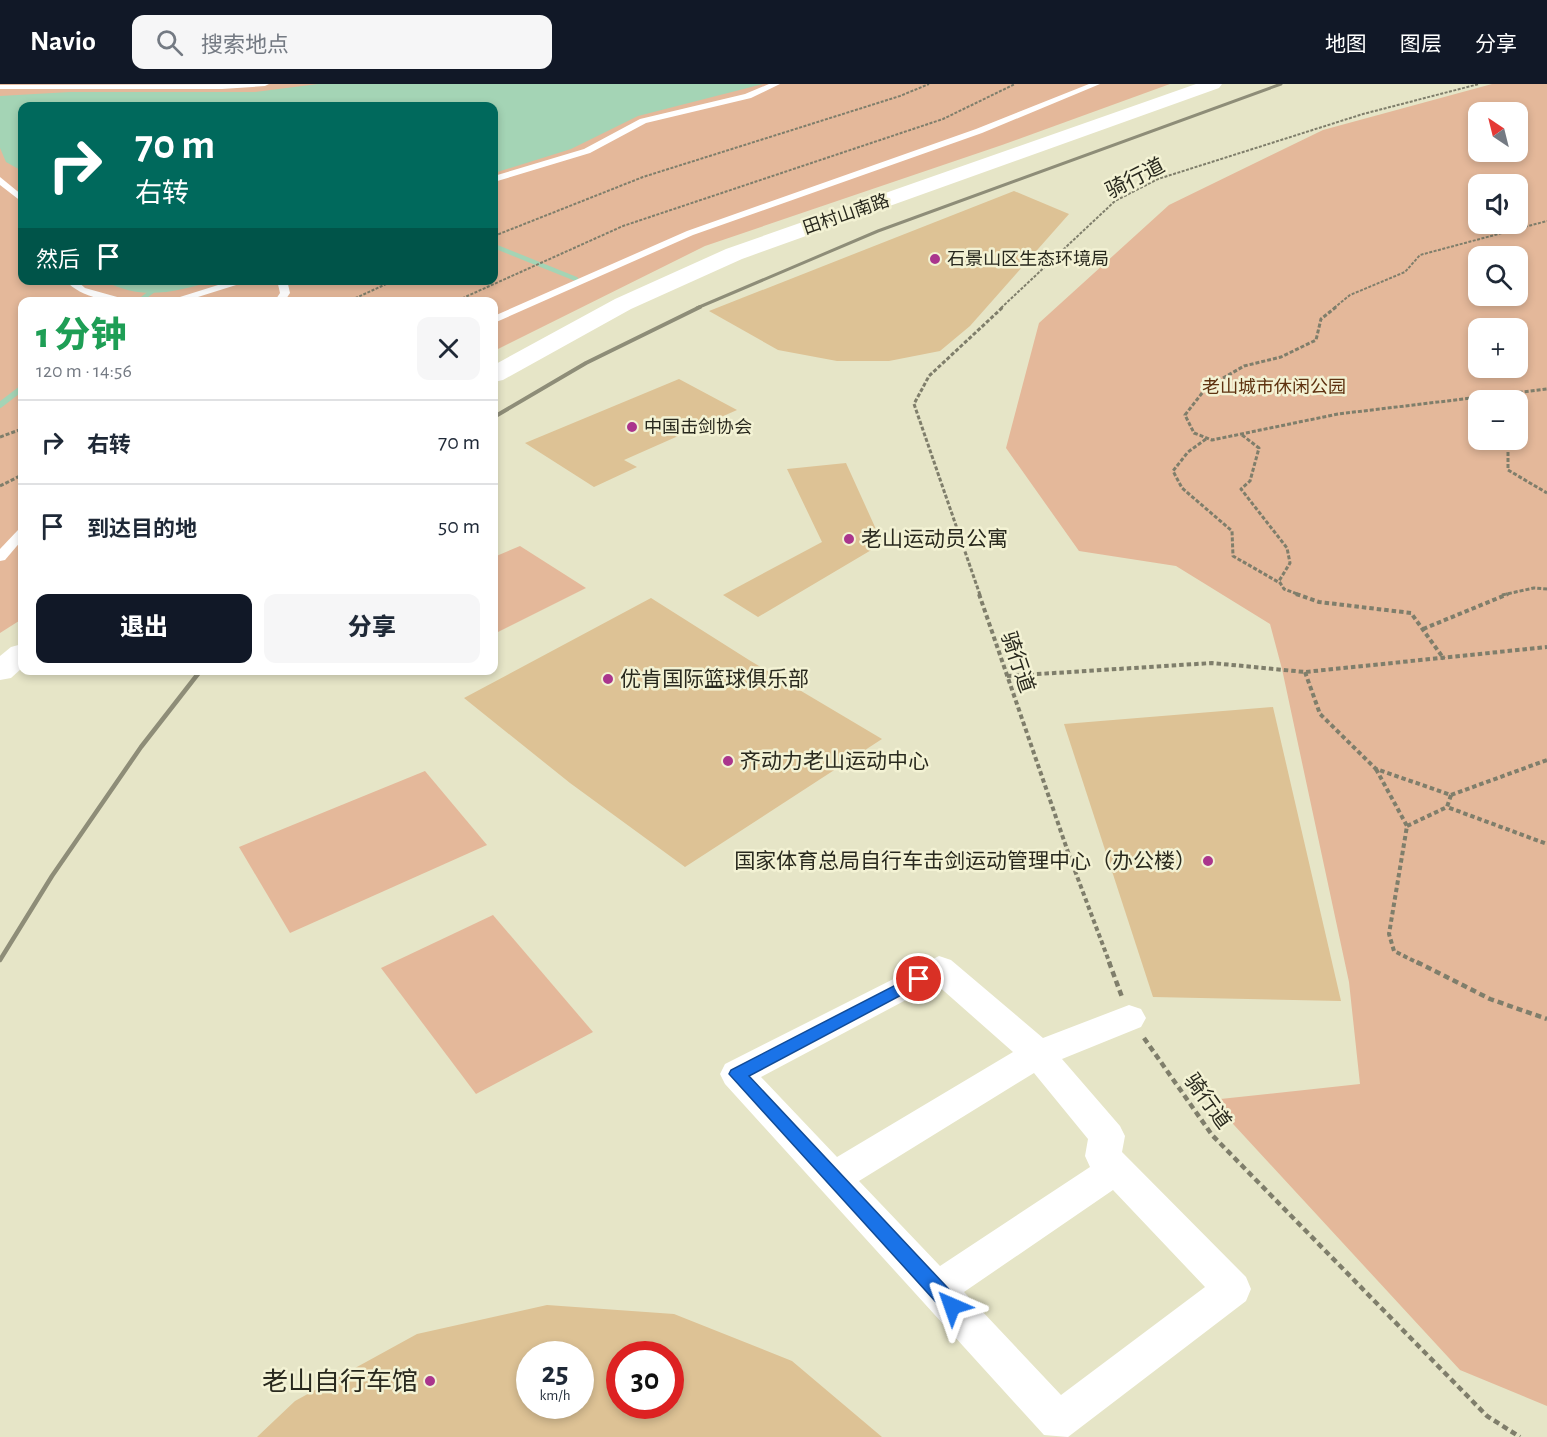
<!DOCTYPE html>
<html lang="zh">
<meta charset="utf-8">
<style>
:root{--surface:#fff;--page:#f6f6f7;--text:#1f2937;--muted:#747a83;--line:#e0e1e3;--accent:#111827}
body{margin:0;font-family:"Alegreya Sans","Noto Sans SC",sans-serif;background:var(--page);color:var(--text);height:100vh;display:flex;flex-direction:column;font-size:22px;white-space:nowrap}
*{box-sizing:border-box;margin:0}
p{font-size:20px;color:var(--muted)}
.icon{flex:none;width:33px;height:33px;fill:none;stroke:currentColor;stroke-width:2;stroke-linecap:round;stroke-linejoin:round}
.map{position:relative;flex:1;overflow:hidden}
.sheet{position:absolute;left:18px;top:213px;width:480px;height:378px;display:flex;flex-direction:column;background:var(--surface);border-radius:12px;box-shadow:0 3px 9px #0003}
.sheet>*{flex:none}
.guide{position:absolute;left:18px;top:18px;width:480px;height:183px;border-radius:12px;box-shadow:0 3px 9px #0003;background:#00695c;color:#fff;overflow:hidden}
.needle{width:39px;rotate:325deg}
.fabs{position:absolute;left:1468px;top:18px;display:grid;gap:12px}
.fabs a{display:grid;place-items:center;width:60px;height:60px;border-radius:12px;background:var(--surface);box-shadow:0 3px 9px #0003;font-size:30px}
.speed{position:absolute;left:516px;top:1257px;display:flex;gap:12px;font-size:30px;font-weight:700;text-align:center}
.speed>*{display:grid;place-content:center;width:78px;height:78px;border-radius:50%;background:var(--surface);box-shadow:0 3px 9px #0003;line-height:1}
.speed small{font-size:15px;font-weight:400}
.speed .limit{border:9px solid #d22;background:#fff;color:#111}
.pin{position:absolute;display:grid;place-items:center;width:51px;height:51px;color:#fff;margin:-26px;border:3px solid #fff;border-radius:50%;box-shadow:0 2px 6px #0007}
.me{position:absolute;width:66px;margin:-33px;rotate:317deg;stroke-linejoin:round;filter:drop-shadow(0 0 4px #0008)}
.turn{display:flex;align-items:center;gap:21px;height:126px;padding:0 18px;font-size:27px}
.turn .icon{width:78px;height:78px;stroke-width:2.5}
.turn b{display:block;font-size:42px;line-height:51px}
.then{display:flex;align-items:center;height:57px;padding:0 18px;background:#0003;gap:12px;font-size:22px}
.round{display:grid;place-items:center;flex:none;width:63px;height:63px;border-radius:12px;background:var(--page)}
.summary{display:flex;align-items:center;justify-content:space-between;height:102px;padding:0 18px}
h1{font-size:36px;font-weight:800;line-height:45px;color:#1e9e55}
.primary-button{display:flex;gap:12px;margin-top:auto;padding:12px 18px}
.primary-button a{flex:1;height:69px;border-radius:12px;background:var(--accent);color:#fff;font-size:24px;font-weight:800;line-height:69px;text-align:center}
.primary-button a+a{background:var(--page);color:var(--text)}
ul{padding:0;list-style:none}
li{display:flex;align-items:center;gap:18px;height:84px;padding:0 18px;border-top:2px solid var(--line)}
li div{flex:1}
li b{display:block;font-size:22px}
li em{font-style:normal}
header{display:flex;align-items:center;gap:36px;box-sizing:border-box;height:84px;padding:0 30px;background:var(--accent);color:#fff}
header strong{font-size:28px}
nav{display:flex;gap:33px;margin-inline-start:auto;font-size:21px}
.search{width:420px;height:54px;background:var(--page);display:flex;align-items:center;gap:15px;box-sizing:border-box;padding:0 21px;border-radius:12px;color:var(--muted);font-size:22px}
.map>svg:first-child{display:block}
.green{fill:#e4b89a;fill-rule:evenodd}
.water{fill:#a4d4b5}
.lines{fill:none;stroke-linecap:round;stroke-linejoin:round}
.stream-far1{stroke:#a4d4b5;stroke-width:4.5}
.stream{stroke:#a4d4b5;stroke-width:6}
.building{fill:#ddc295;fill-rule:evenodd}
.path-far3{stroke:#7f7e6b;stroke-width:2;stroke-dasharray:3 1.5;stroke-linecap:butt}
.path-far2{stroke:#7f7e6b;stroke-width:3;stroke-dasharray:4 2;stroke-linecap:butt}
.path-far1{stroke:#7f7e6b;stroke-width:4;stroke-dasharray:4.5 3;stroke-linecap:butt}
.path{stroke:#7f7e6b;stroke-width:4.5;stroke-dasharray:6 4;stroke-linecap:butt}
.service{fill:#fff;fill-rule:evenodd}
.minor{fill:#fff;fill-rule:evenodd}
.secondary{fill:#fff;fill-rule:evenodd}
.rail-far2{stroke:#8e8d78;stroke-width:3}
.rail-far1{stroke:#8e8d78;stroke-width:4}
.rail{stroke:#8e8d78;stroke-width:4.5}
.route{fill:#1a73e8;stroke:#114b97;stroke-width:1.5}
.poi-dot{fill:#aa358d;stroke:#f3f2d4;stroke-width:2}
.labels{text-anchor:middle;stroke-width:5;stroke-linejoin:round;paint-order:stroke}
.far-street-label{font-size:18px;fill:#29291e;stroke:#f3f2d4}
.far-poi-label{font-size:18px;fill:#29291e;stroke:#f3f2d4;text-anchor:start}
.far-park-label{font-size:18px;fill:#5e3210;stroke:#f3f2d4}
.street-label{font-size:21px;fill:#29291e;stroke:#f3f2d4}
.poi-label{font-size:21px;fill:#29291e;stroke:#f3f2d4;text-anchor:start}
.near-poi-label{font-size:26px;fill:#29291e;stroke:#f3f2d4;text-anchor:end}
</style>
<header>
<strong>Navio</strong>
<div class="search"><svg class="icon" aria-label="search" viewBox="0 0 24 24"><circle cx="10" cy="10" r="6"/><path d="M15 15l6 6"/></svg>搜索地点</div>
<nav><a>地图</a><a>图层</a><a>分享</a></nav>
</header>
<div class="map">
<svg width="1547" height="1353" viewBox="0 0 1547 1353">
<rect width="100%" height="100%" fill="#e6e5c7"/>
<g class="green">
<path d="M 0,0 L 1170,0 L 1002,61 L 705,162 L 494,267 L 494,218 L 22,218 L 22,535 L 0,549 ZM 22,22 L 494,22 L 494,196 L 22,196 Z"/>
<path d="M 1492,0 L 1547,0 L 1547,1322 L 1460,1286 L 1211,1016 L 1360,1000 L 1349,898 L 1282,585 L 1270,540 L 1176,482 L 1079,467 L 1006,364 L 1039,239 L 1169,121 L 1323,46 ZM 1518,28 L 1518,68 L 1479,68 L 1479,28 ZM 1479,100 L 1518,100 L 1518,140 L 1479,140 ZM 1479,172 L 1518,172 L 1518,212 L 1479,212 ZM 1518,244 L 1518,284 L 1479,284 L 1479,244 ZM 1518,316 L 1518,356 L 1479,356 L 1479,316 Z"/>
<polygon points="520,462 586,504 494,550 494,473"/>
<polygon points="425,687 487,761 290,849 239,763"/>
<polygon points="493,831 593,948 476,1010 381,884"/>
</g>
<g class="water">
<polygon points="318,0 763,0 638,32 571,65 494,89 494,22 22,22 22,87 6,78 0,64 0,12 70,8 255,8"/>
<path d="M 104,197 L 214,197 C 173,208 144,217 104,197 Z"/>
</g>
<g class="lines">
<g class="stream-far1">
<polyline points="494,162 576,195"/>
<polyline points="138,218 167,196"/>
</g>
<polyline class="stream" points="0,321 22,304"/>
</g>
<g class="building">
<polygon points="1014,107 1069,130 970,242 940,267 889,277 837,277 778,266 709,227"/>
<polygon points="679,295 737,326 624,376 637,383 594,403 525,359"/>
<polygon points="846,379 875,443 878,452 873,465 758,533 723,511 822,458 787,385"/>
<polygon points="651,514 749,576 882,655 685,783 570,699 464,614"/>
<polygon points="1273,623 1341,917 1153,913 1064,640"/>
<path d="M 547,1221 L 674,1230 L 792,1277 L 882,1353 L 257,1353 L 295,1317 L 417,1250 ZM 530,1270 L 580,1270 L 580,1322 L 530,1322 ZM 620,1270 L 670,1270 L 670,1322 L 620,1322 Z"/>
</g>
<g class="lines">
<g class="path-far3">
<polyline points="494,152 643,93 900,12 929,0"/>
<polyline points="347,218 395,196"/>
<polyline points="454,218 623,142 943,35 1015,0"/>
<polyline points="1001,224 1115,117 1158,95 1363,30 1479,0"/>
<polyline points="1334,224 1350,211 1405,188 1420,171 1547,137"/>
</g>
<g class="path-far2">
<polyline points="1336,223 1321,235 1316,256 1281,273 1244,282 1206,304 1185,331 1194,349 1212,356 1338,330 1547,305"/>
<polyline points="1242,351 1259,364 1250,397 1241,405 1287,464 1290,479 1279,497 1284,505 1300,511"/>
<polyline points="0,353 22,345"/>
<polyline points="1206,355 1188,368 1173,387 1182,404 1232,447 1233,472 1280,499"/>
<polyline points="1508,356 1508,386 1547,409"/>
<polyline points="0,402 22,391"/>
<polyline points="980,511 914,320 929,292 1003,223"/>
<polyline points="1502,511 1534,504 1547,505"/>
</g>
<g class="path-far1">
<polyline points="979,510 1069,771 1110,880"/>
<polyline points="1296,510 1319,518 1411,529 1444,575"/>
<polyline points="1423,545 1508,510"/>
<polyline points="1305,588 1320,630 1376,685 1451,711 1547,676"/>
<polyline points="1007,592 1212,579 1305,588 1547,563"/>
<polyline points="1376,685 1407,742 1389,850 1394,867 1420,880"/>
<polyline points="1451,711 1447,723 1547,760"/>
<polyline points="1407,742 1447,723"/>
</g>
<g class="path">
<polyline points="1109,878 1122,913"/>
<polyline points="1417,878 1490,915 1547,935"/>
<polyline points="1144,954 1212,1051 1487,1332 1520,1353"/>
</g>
<g class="service">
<polygon points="269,0 265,2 222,5 0,5 0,1"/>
<polygon points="769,0 780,0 751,14 646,39 590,69 494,98 494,92 584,65 640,35 745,10"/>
<polygon points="1089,0 1100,0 982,49 693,151 494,239 494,232 687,147 976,45"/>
<polygon points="0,93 22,111 22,118 0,101"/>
<path d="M 65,196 L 76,196 L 85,204 L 135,218 C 111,218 82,215 65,196 Z"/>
<polygon points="234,196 252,196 182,218 164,218"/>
<polygon points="277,196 287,196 290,209 284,218 274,218 280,209"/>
<polygon points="22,445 22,456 5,476 0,477 0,465 18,446"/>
</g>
<path class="minor" d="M 939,872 L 951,876 L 1043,954 L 1129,921 L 1141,925 L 1146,934 L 1141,943 L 1062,975 L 1120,1042 L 1125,1052 L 1122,1068 L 1246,1193 L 1251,1205 L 1246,1217 L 1068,1353 L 1044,1351 L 725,1000 L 720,990 L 725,980 ZM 936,900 L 1013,968 L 837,1073 L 761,993 ZM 1034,989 L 1088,1055 L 1085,1072 L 1090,1083 L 940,1182 L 859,1097 ZM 1113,1106 L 1205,1203 L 1061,1311 L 964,1208 Z"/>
<g class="secondary">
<polygon points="1196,0 1222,0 1219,4 742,175 631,225 503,296 494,298 494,281 615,215 726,165"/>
<polygon points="22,560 22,584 11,594 0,596 0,572 11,563"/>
</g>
<polyline class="rail-far2" points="697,224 878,147 1281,0"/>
<polyline class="rail-far1" points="494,333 586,279 700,223"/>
<polyline class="rail" points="0,876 52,792 141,663 201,586"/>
</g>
<polygon class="route" points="919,889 924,891 926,895 924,899 749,992 959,1216 961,1222 959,1228 952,1230 945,1228 729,990 731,986"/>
<g class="poi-dot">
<circle cx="935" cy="175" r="6"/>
<circle cx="632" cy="343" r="6"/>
<circle cx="849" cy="455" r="6"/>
<circle cx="608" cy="595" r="6"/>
<circle cx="728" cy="677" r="6"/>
<circle cx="1208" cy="777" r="6"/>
<circle cx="430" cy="1297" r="6"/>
</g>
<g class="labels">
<g class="far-street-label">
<text transform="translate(846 130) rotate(-19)" y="6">田村山南路</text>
</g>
<g class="far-poi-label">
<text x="947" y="181">石景山区生态环境局</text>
<text x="644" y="349">中国击剑协会</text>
</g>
<g class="far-park-label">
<text x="1274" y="309">老山城市休闲公园</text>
</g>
<g class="street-label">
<text transform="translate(1135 94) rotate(-27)" y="7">骑行道</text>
<text transform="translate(1018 578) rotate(71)" y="7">骑行道</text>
<text transform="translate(1208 1017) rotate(54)" y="7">骑行道</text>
</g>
<g class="poi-label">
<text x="861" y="462">老山运动员公寓</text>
<text x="620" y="602">优肯国际篮球俱乐部</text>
<text x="740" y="684">齐动力老山运动中心</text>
<text x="1196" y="784" text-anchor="end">国家体育总局自行车击剑运动管理中心（办公楼）</text>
</g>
<g class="near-poi-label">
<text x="418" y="1306">老山自行车馆</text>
</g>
</g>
</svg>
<div class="fabs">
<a><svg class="needle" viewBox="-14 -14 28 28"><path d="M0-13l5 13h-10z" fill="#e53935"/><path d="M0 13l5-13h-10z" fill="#747a83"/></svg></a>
<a><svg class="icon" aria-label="sound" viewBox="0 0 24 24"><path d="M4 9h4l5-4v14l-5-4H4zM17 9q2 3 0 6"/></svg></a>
<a><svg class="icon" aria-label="search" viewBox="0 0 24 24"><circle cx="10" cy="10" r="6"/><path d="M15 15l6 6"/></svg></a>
<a>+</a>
<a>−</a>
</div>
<div class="speed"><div>25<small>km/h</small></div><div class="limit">30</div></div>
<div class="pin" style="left:919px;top:895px;background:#d93025"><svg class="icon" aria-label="arrive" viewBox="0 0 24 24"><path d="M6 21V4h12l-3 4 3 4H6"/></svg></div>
<svg class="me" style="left:952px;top:1222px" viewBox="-20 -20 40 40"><path d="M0-17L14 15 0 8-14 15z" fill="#1a73e8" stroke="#fff" stroke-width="4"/></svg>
<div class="guide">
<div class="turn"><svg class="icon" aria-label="right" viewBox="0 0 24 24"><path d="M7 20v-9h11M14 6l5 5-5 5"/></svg><div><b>70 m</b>右转</div></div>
<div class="then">然后<svg class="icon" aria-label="arrive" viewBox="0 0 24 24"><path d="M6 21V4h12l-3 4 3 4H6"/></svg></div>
</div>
<section class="sheet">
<div class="summary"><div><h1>1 分钟</h1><p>120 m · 14:56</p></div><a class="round"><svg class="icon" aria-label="close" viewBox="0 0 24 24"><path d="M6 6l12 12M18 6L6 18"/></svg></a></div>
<ul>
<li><svg class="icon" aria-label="right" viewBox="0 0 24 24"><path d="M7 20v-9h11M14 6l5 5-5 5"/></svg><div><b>右转</b></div><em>70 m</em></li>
<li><svg class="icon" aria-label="arrive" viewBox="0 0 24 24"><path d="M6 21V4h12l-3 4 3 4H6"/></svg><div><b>到达目的地</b></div><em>50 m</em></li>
</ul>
<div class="primary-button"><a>退出</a><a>分享</a></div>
</section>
</div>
